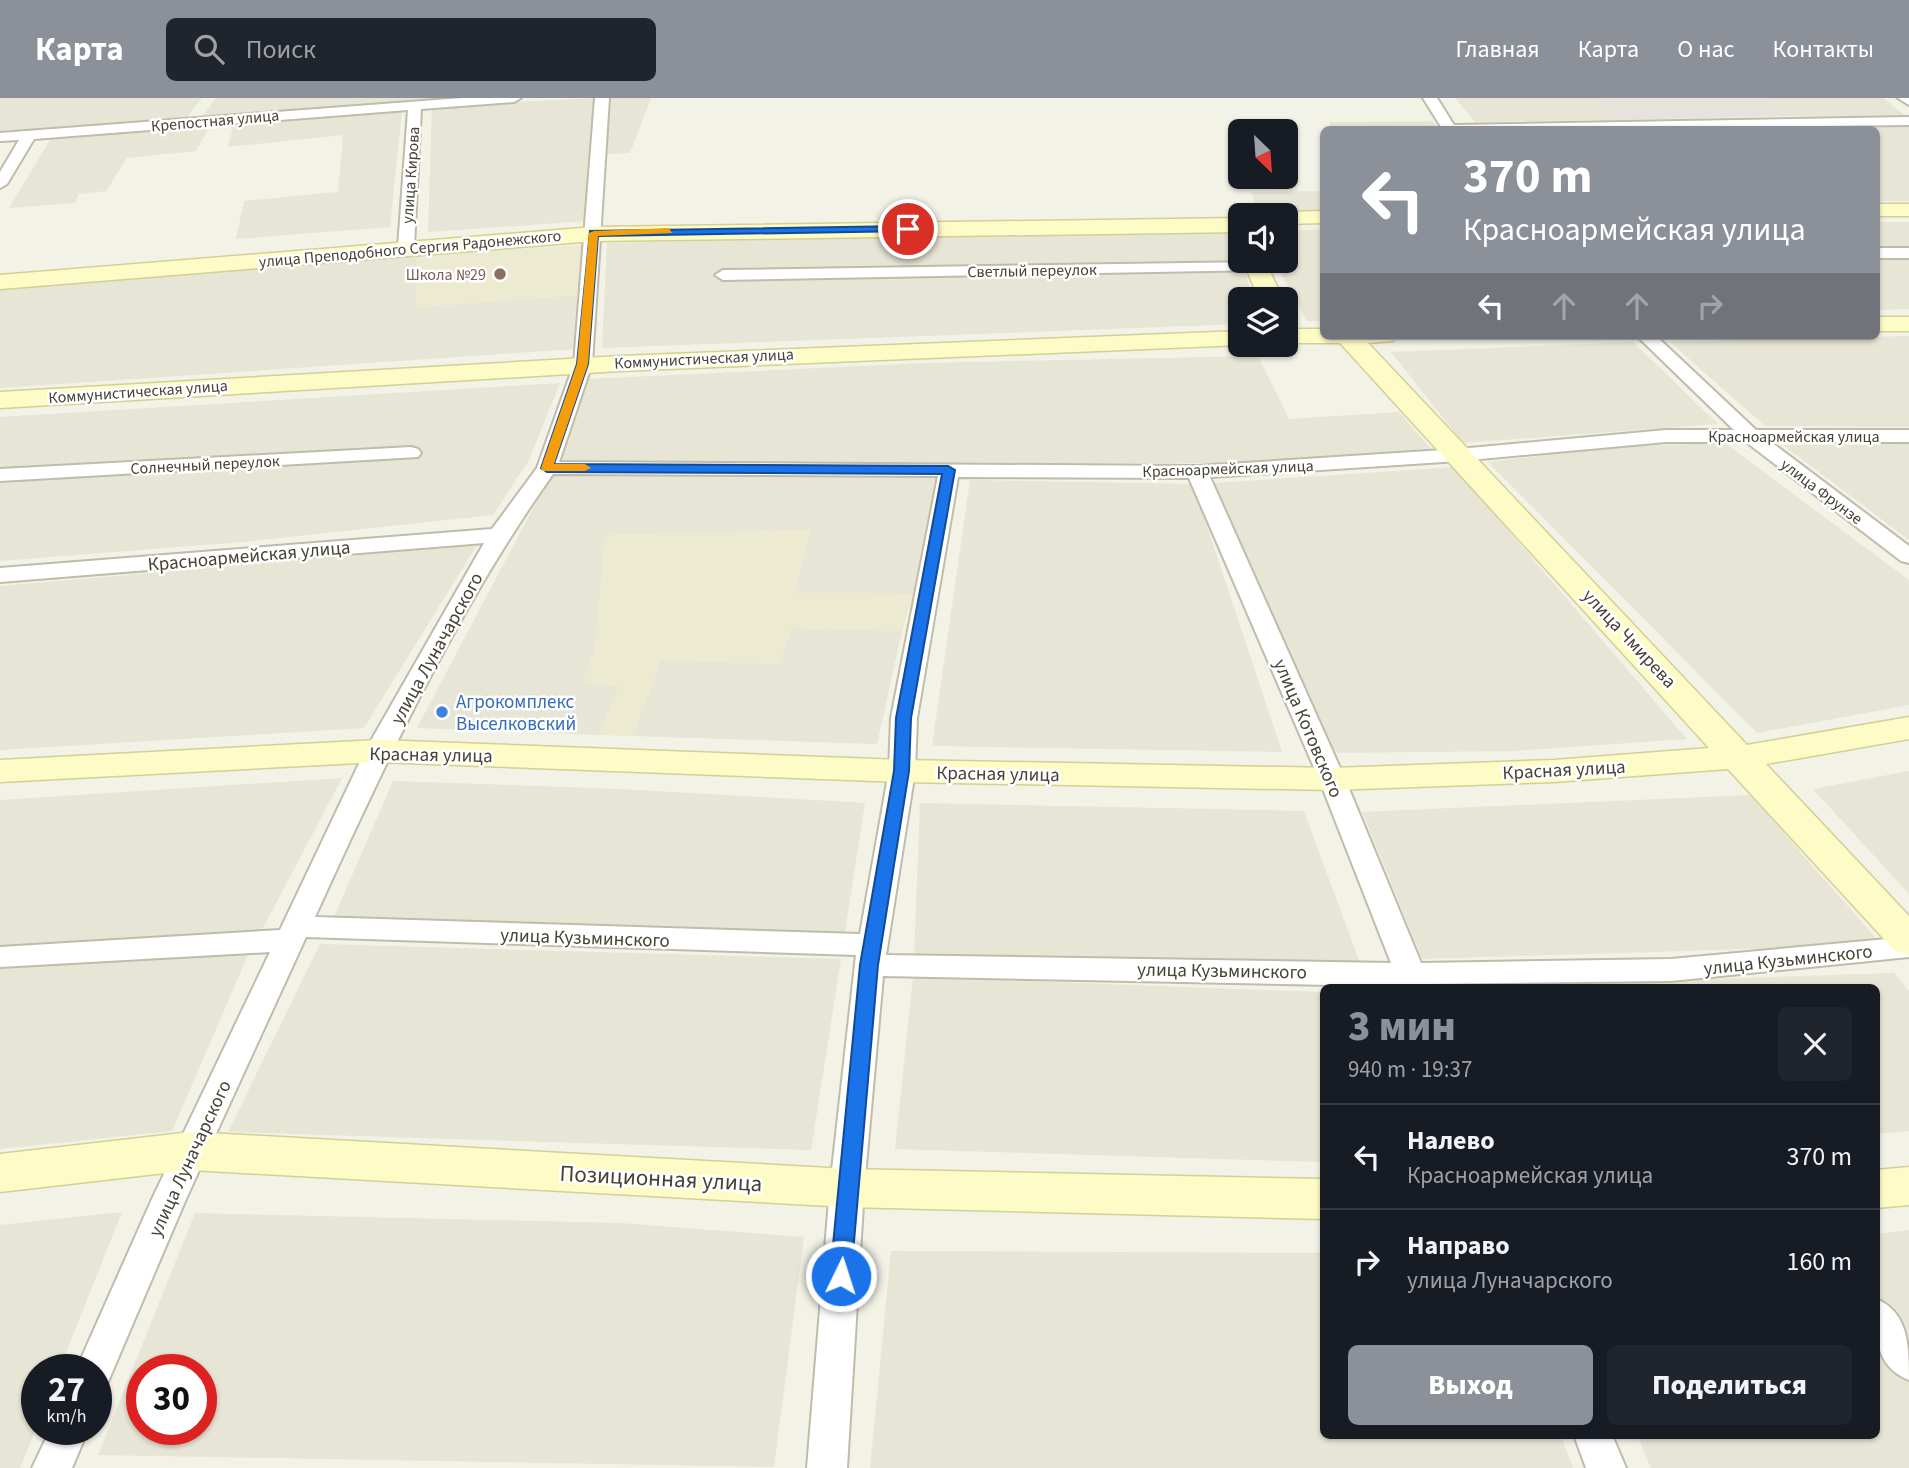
<!DOCTYPE html>
<html lang="ru">
<meta charset="utf-8">
<style>
:root{--surface:#171b24;--page:#20242c;--text:#f1f3f6;--muted:#9ea1a6;--line:#363941;--accent:#8c9099}
body{margin:0;font-family:"Source Sans 3",sans-serif;background:var(--page);color:var(--text);height:100vh;display:flex;flex-direction:column;font-size:26px;white-space:nowrap}
*{box-sizing:border-box;margin:0}
p{font-size:23px;color:var(--muted)}
.icon{flex:none;width:38px;height:38px;fill:none;stroke:currentColor;stroke-width:2;stroke-linecap:round;stroke-linejoin:round}
.map{position:relative;flex:1;overflow:hidden}
.side{position:absolute;left:1320px;top:886px;width:560px;height:455px;display:flex;flex-direction:column;background:var(--surface);border-radius:10px;box-shadow:0 2px 5px #0004}
.side>*{flex:none}
.banner{position:absolute;left:1320px;top:28px;width:560px;height:214px;border-radius:10px;box-shadow:0 2px 5px #0004;background:#8c9099;color:#fff;overflow:hidden}
.needle{width:46px;rotate:155deg}
.controls{position:absolute;left:1228px;top:21px;display:grid;gap:14px}
.controls a{display:grid;place-items:center;width:70px;height:70px;border-radius:10px;background:var(--surface);box-shadow:0 2px 5px #0004;font-size:35px}
.speed{position:absolute;left:21px;top:1256px;display:flex;gap:14px;font-size:35px;font-weight:700;text-align:center}
.speed>*{display:grid;place-content:center;width:91px;height:91px;border-radius:50%;background:var(--surface);box-shadow:0 2px 5px #0004;line-height:1}
.speed small{font-size:18px;font-weight:400}
.speed .limit{border:10px solid #d22;background:#fff;color:#111}
.pin{position:absolute;display:grid;place-items:center;width:60px;height:60px;color:#fff;margin:-30px;border:4px solid #fff;border-radius:50%;box-shadow:0 2px 7px #0007}
.me{position:absolute;width:77px;margin:-38px;rotate:4deg;stroke-linejoin:round;filter:drop-shadow(0 0 5px #0008)}
.turn{display:flex;align-items:center;gap:24px;height:147px;padding:0 28px;font-size:32px}
.turn .icon{width:91px;height:91px;stroke-width:2.5}
.turn b{display:block;font-size:49px;line-height:60px}
.lanes{display:flex;align-items:center;height:66px;padding:0 28px;background:#0003;justify-content:center;gap:35px;direction:ltr}
.lanes .off{opacity:.35}
.round{display:grid;place-items:center;flex:none;width:74px;height:74px;border-radius:10px;background:var(--page)}
.summary{display:flex;align-items:center;justify-content:space-between;height:119px;padding:0 28px}
h1{font-size:42px;font-weight:800;line-height:52px;color:var(--accent)}
.button{display:flex;gap:14px;margin-top:auto;padding:14px 28px}
.button a{flex:1;height:80px;border-radius:10px;background:var(--accent);color:#fff;font-size:28px;font-weight:800;line-height:80px;text-align:center}
.button a+a{background:var(--page);color:var(--text)}
ul{padding:0;list-style:none}
li{display:flex;align-items:center;gap:21px;height:105px;padding:0 28px;border-top:2px solid var(--line)}
li div{flex:1}
li b{display:block;font-size:26px}
li em{font-style:normal}
header{display:flex;align-items:center;gap:42px;box-sizing:border-box;height:98px;padding:0 35px;background:var(--accent);color:#fff}
header strong{font-size:33px}
nav{display:flex;gap:38px;margin-inline-start:auto;font-size:24px}
.search{width:490px;height:63px;background:var(--page);display:flex;align-items:center;gap:18px;box-sizing:border-box;padding:0 24px;border-radius:10px;color:var(--muted);font-size:26px}
.map>svg:first-child{display:block}
.residential{fill:#e7e5d5;fill-rule:evenodd}
.industrial{fill:#e6e3dc}
.education{fill:#ecead1}
.lines{fill:none;stroke-linecap:round;stroke-linejoin:round}
.street-casing{stroke:#bfbcaa;stroke-width:4}
.secondary-casing{stroke:#d3cf97;stroke-width:3}
.street{fill:#fff;fill-rule:evenodd}
.secondary{fill:#fefcc6;fill-rule:evenodd}
.route{fill:#1a73e8;stroke:#114b97;stroke-width:2}
.slow{fill:#f59e0b}
.education-dot{fill:#8d6e63;stroke:#fff;stroke-width:2.5}
.shop-dot{fill:#3f7fe0;stroke:#fff;stroke-width:2.5}
.labels{text-anchor:middle;stroke-width:5;stroke-linejoin:round;paint-order:stroke}
.far-street-label{font-size:16px;fill:#464336;stroke:#fff}
.far-education-label{font-size:16px;fill:#785e54;stroke:#fff;text-anchor:end}
.street-label{font-size:19px;fill:#464336;stroke:#fff}
.shop-label{font-size:19px;fill:#366cbe;stroke:#fff;text-anchor:start}
.near-street-label{font-size:23px;fill:#464336;stroke:#fff}
</style>
<header>
<strong>Карта</strong>
<div class="search"><svg class="icon" aria-label="search" viewBox="0 0 24 24"><circle cx="10" cy="10" r="6"/><path d="M15 15l6 6"/></svg>Поиск</div>
<nav><a>Главная</a><a>Карта</a><a>О нас</a><a>Контакты</a></nav>
</header>
<div class="map">
<svg width="1909" height="1370" viewBox="0 0 1909 1370">
<rect width="100%" height="100%" fill="#f3f2e7"/>
<g class="residential">
<polygon points="0,0 202,0 187,19 0,35"/>
<polygon points="216,0 462,0 203,18"/>
<polygon points="596,0 586,123 428,134 432,8"/>
<polygon points="610,0 651,0 630,55 605,56"/>
<polygon points="1455,0 1595,0 1618,22 1475,24"/>
<polygon points="1766,0 1883,0 1907,19 1787,18"/>
<polygon points="402,12 390,129 236,141 244,103 338,94 343,37 228,49 234,25 210,27 196,53 127,60 106,93 79,96 75,105 9,110 53,37"/>
<polygon points="1432,23 1438,31 1333,31 1329,24"/>
<polygon points="1909,28 1909,103 1876,103 1876,32 1726,31"/>
<polygon points="1323,93 1323,112 1258,112 1251,94"/>
<polygon points="1876,124 1909,124 1909,151 1876,152"/>
<polygon points="1286,132 1323,132 1323,223 1307,223 1274,163 1286,163"/>
<polygon points="1229,133 1243,166 718,175 717,179 1244,171 1254,201 1241,201 1241,226 602,250 607,145"/>
<polygon points="416,156 417,209 581,197 575,251 0,290 0,191"/>
<polygon points="1876,158 1909,158 1909,211 1876,212"/>
<polygon points="1909,238 1909,329 1765,328 1670,244"/>
<polygon points="1633,244 1718,326 1463,345 1391,254"/>
<polygon points="1258,258 1289,321 1399,314 1432,352 1229,365 559,366 587,281 926,265"/>
<polygon points="560,285 529,362 493,417 242,444 0,463 0,383 416,359 421,351 0,371 0,319"/>
<polygon points="1725,345 1909,482 1909,607 1757,635 1488,364 1626,348"/>
<polygon points="1909,346 1909,442 1783,347"/>
<polygon points="1454,369 1687,641 1515,653 1330,655 1214,385"/>
<polygon points="551,376 937,380 913,496 795,495 811,432 605,437 595,553 582,585 619,588 599,637 417,630"/>
<polygon points="970,382 1193,386 1282,654 932,648"/>
<polygon points="477,447 364,630 0,652 0,488"/>
<polygon points="792,530 902,533 877,646 633,638 661,562 779,566"/>
<polygon points="1909,673 1909,796 1813,691"/>
<polygon points="342,680 261,834 0,855 0,702"/>
<polygon points="393,683 620,691 865,705 844,840 334,819"/>
<polygon points="1750,697 1882,847 1422,861 1362,714"/>
<polygon points="920,705 1304,713 1361,868 914,858"/>
<polygon points="320,846 841,861 811,1052 228,1034"/>
<polygon points="251,850 172,1033 0,1051 0,868"/>
<polygon points="1894,875 1909,893 1909,1033 1876,1036 1876,889 1468,889"/>
<polygon points="913,879 1323,894 1323,1064 895,1051"/>
<polygon points="122,1114 59,1272 37,1272 37,1328 20,1370 0,1370 0,1127"/>
<path d="M 195,1115 L 620,1125 L 804,1139 L 774,1369 L 98,1357 ZM 142,1272 L 201,1272 L 201,1332 L 142,1332 Z"/>
<polygon points="1909,1132 1909,1245 1876,1198 1876,1136"/>
<polygon points="891,1153 1323,1155 1323,1337 1561,1337 1573,1370 870,1370"/>
<polygon points="1876,1229 1909,1277 1909,1370 1651,1370 1637,1337 1876,1337"/>
</g>
<polygon class="industrial" points="1595,0 1766,0 1787,18 1618,22"/>
<g class="education">
<polygon points="587,147 581,197 416,209 416,156"/>
<polygon points="811,432 795,495 913,496 902,533 792,530 779,566 661,562 633,638 599,637 619,588 582,585 595,553 605,437"/>
</g>
<g class="lines">
<defs>
<g id="street">
<polygon points="462,0 521,0 514,4 421,11 414,149 406,154 398,149 408,12 34,41 7,86 0,90 0,74 19,42 0,43 0,35"/>
<path d="M 595,0 L 609,0 L 592,266 L 559,364 L 1197,368 L 1459,351 L 1666,332 L 1734,332 L 1637,238 L 1656,238 L 1756,332 L 1909,332 L 1909,344 L 1771,344 L 1909,448 L 1909,465 L 1901,463 L 1746,344 L 1666,344 L 1459,363 L 1210,379 L 1345,681 L 1421,865 L 1671,861 L 1909,839 L 1909,859 L 1671,883 L 1430,886 L 1431,889 L 883,878 L 864,1090 L 847,1370 L 807,1370 L 830,1090 L 856,857 L 306,839 L 186,1101 L 108,1284 L 96,1288 L 96,1272 L 76,1272 L 152,1101 L 270,854 L 0,869 L 0,849 L 280,832 L 365,653 L 484,445 L 0,484 L 0,470 L 492,431 L 537,370 L 574,266 ZM 553,376 L 938,378 L 891,620 L 889,673 L 860,836 L 315,819 C 384,667 456,513 553,376 ZM 958,379 L 1189,380 L 1319,681 L 1391,865 L 886,857 L 915,673 L 917,620 Z"/>
<polygon points="1423,0 1437,0 1454,27 1909,19 1909,27 1443,32"/>
<polygon points="1898,0 1909,0 1909,7"/>
<rect x="1876" y="150" width="33" height="10"/>
<polygon points="1257,164 1263,166 1263,172 723,182 715,177 723,172"/>
<polygon points="411,349 418,351 421,355 418,359 0,383 0,371"/>
<path d="M 1876,1201 C 1909,1214 1909,1249 1909,1282 C 1873,1268 1876,1234 1876,1201 Z"/>
<polygon points="50,1332 88,1332 72,1370 32,1370"/>
<polygon points="1574,1337 1612,1337 1626,1370 1586,1370"/>
</g>
<g id="secondary">
<rect x="1876" y="106" width="33" height="12"/>
<polygon points="1323,113 1323,125 1286,126 1286,117 1277,117 1286,114"/>
<polygon points="1241,120 1241,134 594,143 0,191 0,177 594,129"/>
<polygon points="1243,163 1265,163 1283,201 1259,201"/>
<rect x="1876" y="219" width="33" height="14"/>
<polygon points="1286,231 1323,231 1323,238 1396,238 1393,243 1368,245 1747,647 1909,619 1909,641 1766,666 1909,818 1909,857 1895,853 1728,671 1554,684 1332,692 902,684 378,664 0,684 0,662 378,642 902,662 1332,670 1554,662 1709,650 1340,245 1286,245"/>
<polygon points="1241,233 1241,247 1244,247 1241,247 620,273 0,310 0,294 620,258"/>
<polygon points="191,1034 847,1071 1323,1081 1323,1121 847,1109 191,1072 0,1094 0,1056"/>
<polygon points="1909,1069 1909,1107 1876,1110 1876,1072"/>
</g>
</defs>
<use href="#street" class="street-casing"/>
<use href="#secondary" class="secondary-casing"/>
<use href="#street" class="street"/>
<use href="#secondary" class="secondary"/>
</g>
<polygon class="route" points="908,128 911,133 598,138 588,266 554,366 948,368 955,372 911,620 909,673 878,867 851,1178 848,1185 841,1187 833,1185 830,1178 860,867 894,673 896,620 942,376 547,374 541,370 577,266 590,133"/>
<polygon class="slow" points="669,130 672,135 598,138 588,266 554,366 585,366 591,370 585,373 543,373 541,370 577,266 589,135 594,133"/>
<circle class="education-dot" cx="500" cy="176" r="7"/>
<circle class="shop-dot" cx="442" cy="614" r="7"/>
<g class="labels">
<g class="far-street-label">
<text transform="translate(215 22) rotate(-5)" y="6">Крепостная улица</text>
<text transform="translate(410 77) rotate(-86)" y="6">улица Кирова</text>
<text transform="translate(410 150) rotate(-5)" y="6">улица Преподобного Сергия Радонежского</text>
<text transform="translate(1032 172) rotate(-1)" y="6">Светлый переулок</text>
<text transform="translate(704 260) rotate(-3)" y="6">Коммунистическая улица</text>
<text transform="translate(138 293) rotate(-4)" y="6">Коммунистическая улица</text>
<text x="1794" y="344">Красноармейская улица</text>
<text transform="translate(205 366) rotate(-3)" y="6">Солнечный переулок</text>
<text transform="translate(1228 370) rotate(-2)" y="6">Красноармейская улица</text>
<text transform="translate(1822 393) rotate(37)" y="6">улица Фрунзе</text>
</g>
<g class="far-education-label">
<text x="486" y="182">Школа №29</text>
</g>
<g class="street-label">
<text transform="translate(249 457) rotate(-5)" y="7">Красноармейская улица</text>
<text transform="translate(1630 540) rotate(47)" y="7">улица Чмирева</text>
<text transform="translate(436 550) rotate(-61)" y="7">улица Луначарского</text>
<text transform="translate(1309 630) rotate(67)" y="7">улица Котовского</text>
<text transform="translate(431 656) rotate(1)" y="7">Красная улица</text>
<text transform="translate(1564 671) rotate(-3)" y="7">Красная улица</text>
<text transform="translate(998 675) rotate(1)" y="7">Красная улица</text>
<text transform="translate(585 839) rotate(2)" y="7">улица Кузьминского</text>
<text transform="translate(1788 861) rotate(-6)" y="7">улица Кузьминского</text>
<text transform="translate(1222 872) rotate(1)" y="7">улица Кузьминского</text>
<text transform="translate(189 1060) rotate(-65)" y="7">улица Луначарского</text>
</g>
<g class="shop-label">
<text x="456" y="610">Агрокомплекс<tspan x="456" dy="22">Выселковский</tspan></text>
</g>
<g class="near-street-label">
<text transform="translate(661 1080) rotate(3)" y="8">Позиционная улица</text>
</g>
</g>
</svg>
<div class="controls">
<a><svg class="needle" viewBox="-14 -14 28 28"><path d="M0-13l5 13h-10z" fill="#e53935"/><path d="M0 13l5-13h-10z" fill="#9ea1a6"/></svg></a>
<a><svg class="icon" aria-label="sound" viewBox="0 0 24 24"><path d="M4 9h4l5-4v14l-5-4H4zM17 9q2 3 0 6"/></svg></a>
<a><svg class="icon" aria-label="layers" viewBox="0 0 24 24"><path d="M12 4l9 5-9 5-9-5zM3 14l9 5 9-5"/></svg></a>
</div>
<div class="speed"><div>27<small>km/h</small></div><div class="limit">30</div></div>
<div class="pin" style="left:908px;top:131px;background:#d93025"><svg class="icon" aria-label="arrive" viewBox="0 0 24 24"><path d="M6 21V4h12l-3 4 3 4H6"/></svg></div>
<svg class="me" style="left:841px;top:1178px" viewBox="-20 -20 40 40"><circle r="17" fill="#1a73e8" stroke="#fff" stroke-width="3"/><path d="M0-11L8 9 0 5-8 9z" fill="#fff"/></svg>
<div class="banner">
<div class="turn"><svg class="icon" aria-label="left" viewBox="0 0 24 24"><path d="M17 20v-9H6M10 6l-5 5 5 5"/></svg><div><b>370 m</b>Красноармейская улица</div></div>
<div class="lanes"><svg class="icon" aria-label="left" viewBox="0 0 24 24"><path d="M17 20v-9H6M10 6l-5 5 5 5"/></svg><svg class="icon off" aria-label="ahead" viewBox="0 0 24 24"><path d="M12 20V5M6 11l6-6 6 6"/></svg><svg class="icon off" aria-label="ahead" viewBox="0 0 24 24"><path d="M12 20V5M6 11l6-6 6 6"/></svg><svg class="icon off" aria-label="right" viewBox="0 0 24 24"><path d="M7 20v-9h11M14 6l5 5-5 5"/></svg></div>
</div>
<section class="side">
<div class="summary"><div><h1>3 мин</h1><p>940 m · 19:37</p></div><a class="round"><svg class="icon" aria-label="close" viewBox="0 0 24 24"><path d="M6 6l12 12M18 6L6 18"/></svg></a></div>
<ul>
<li><svg class="icon" aria-label="left" viewBox="0 0 24 24"><path d="M17 20v-9H6M10 6l-5 5 5 5"/></svg><div><b>Налево</b><p>Красноармейская улица</p></div><em>370 m</em></li>
<li><svg class="icon" aria-label="right" viewBox="0 0 24 24"><path d="M7 20v-9h11M14 6l5 5-5 5"/></svg><div><b>Направо</b><p>улица Луначарского</p></div><em>160 m</em></li>
</ul>
<div class="button"><a>Выход</a><a>Поделиться</a></div>
</section>
</div>
